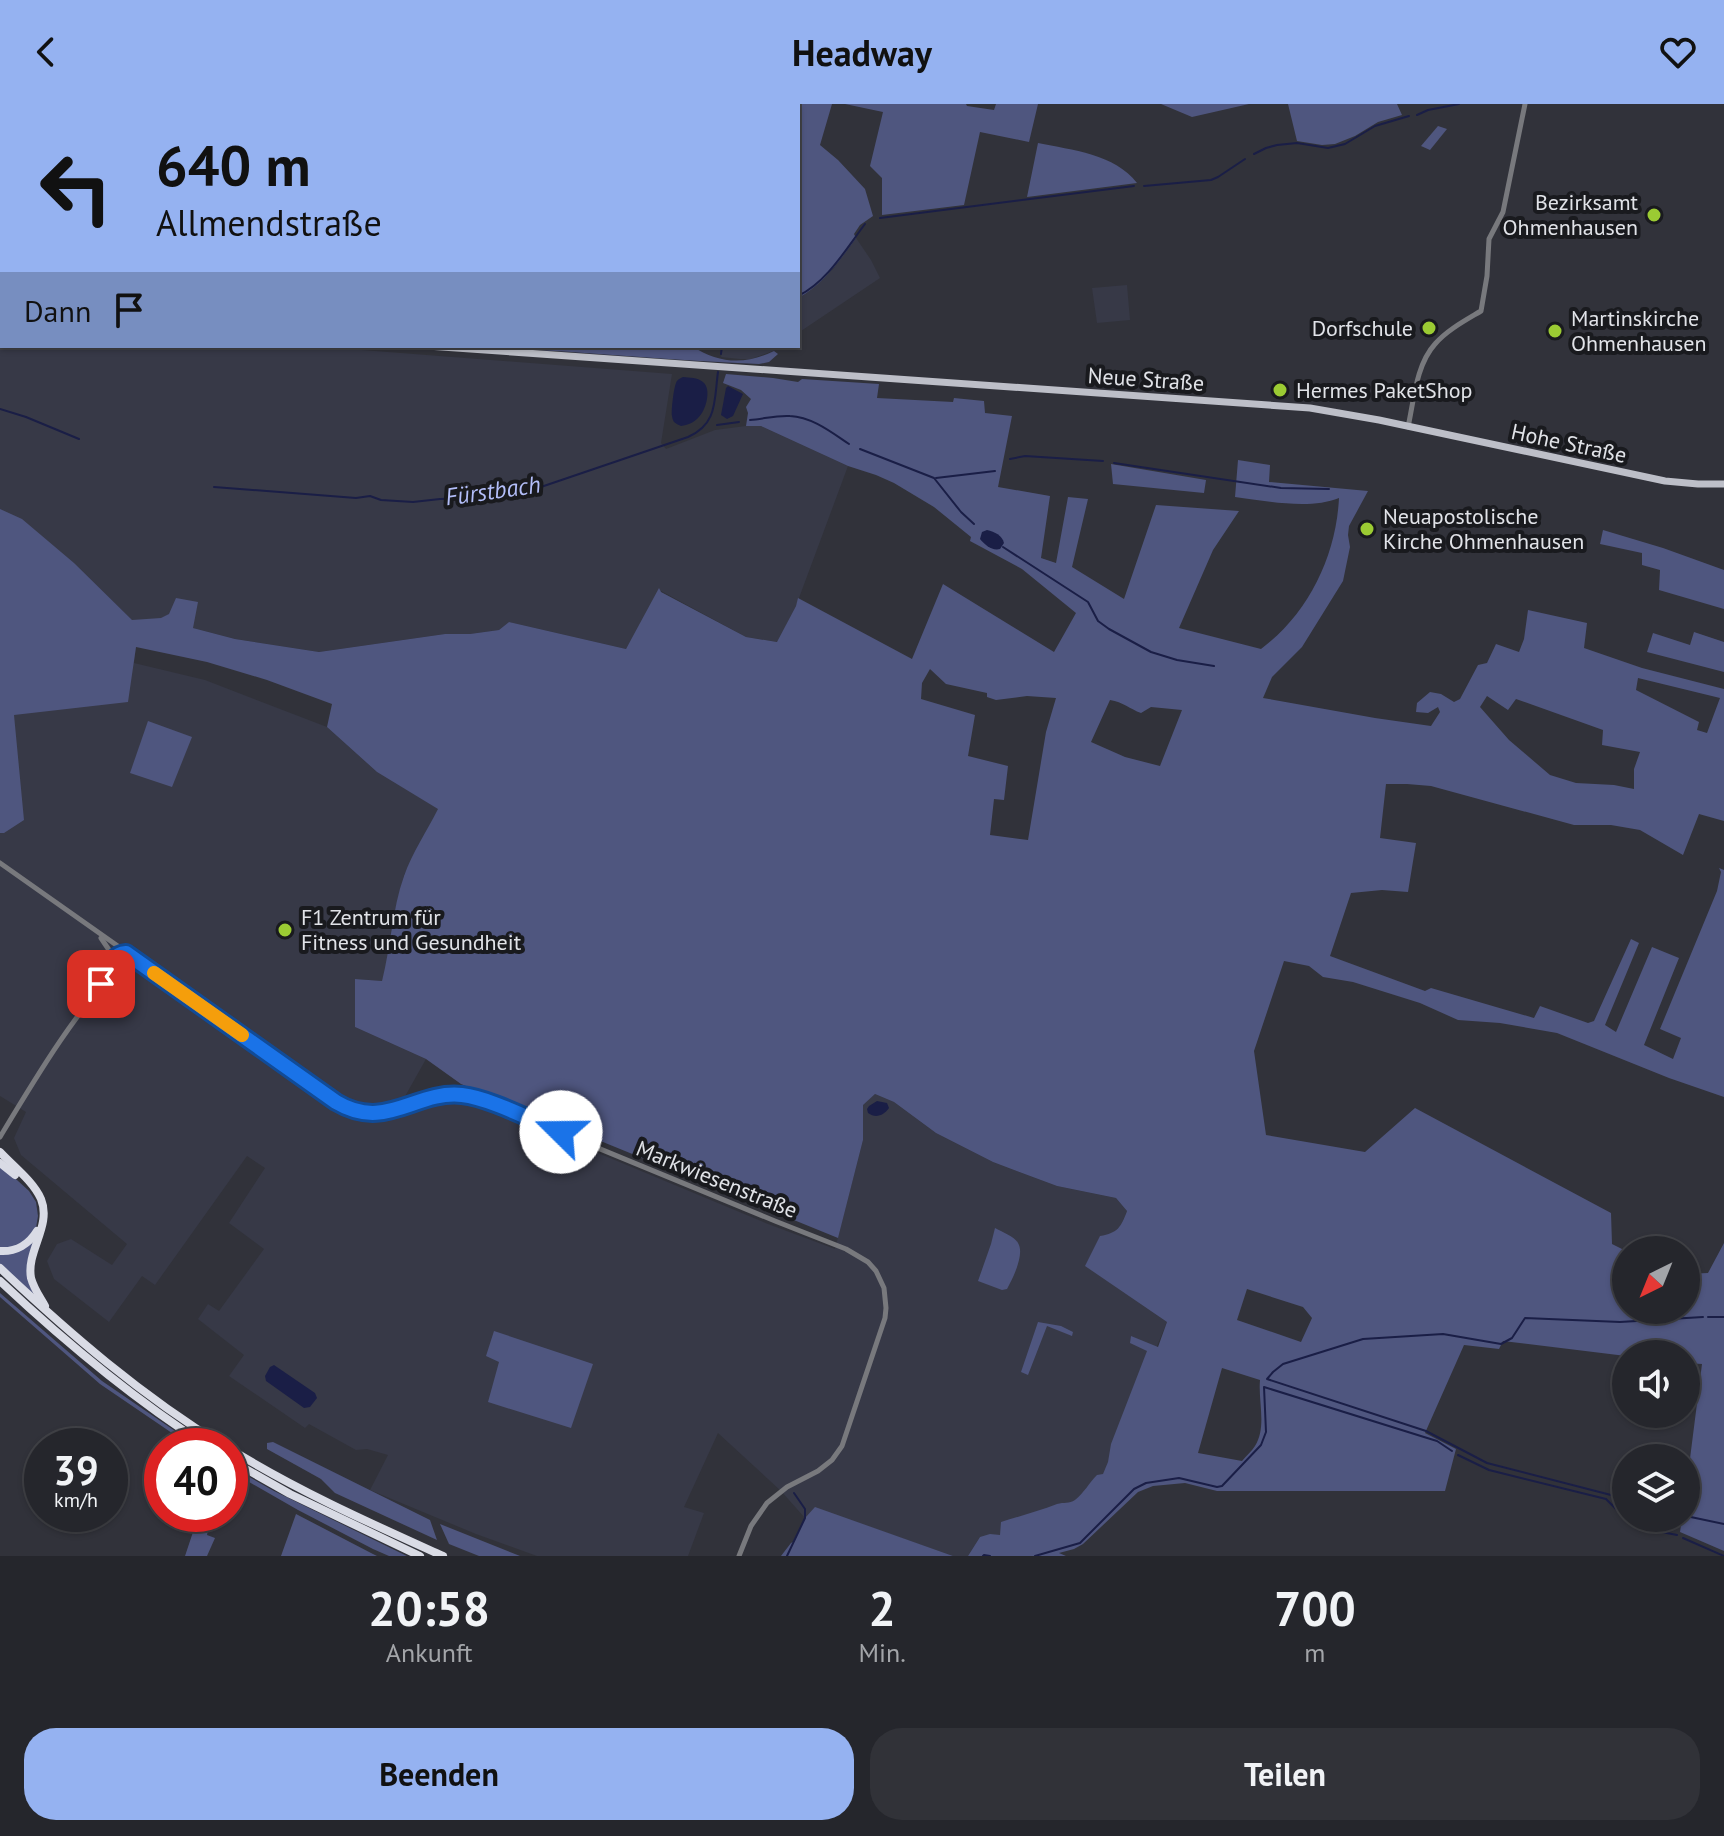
<!DOCTYPE html>
<html lang="de">
<meta charset="utf-8">
<style>
:root{--surface:#25262c;--page:#313238;--text:#f1f3f6;--muted:#a3a5a9;--line:#424348;--accent:#95b2f1}
body{margin:0;font-family:"PT Sans",sans-serif;background:var(--page);color:var(--text);height:100vh;display:flex;flex-direction:column;font-size:30px;white-space:nowrap}
*{box-sizing:border-box;margin:0}
p{font-size:26px;color:var(--muted)}
.icon{flex:none;width:44px;height:44px;fill:none;stroke:currentColor;stroke-width:2;stroke-linecap:round;stroke-linejoin:round}
.map{position:relative;height:1452px;overflow:hidden}
.sheet{display:flex;flex-direction:column;background:var(--surface);flex:1}
.sheet>*{flex:none}
.banner{position:absolute;left:0px;top:0px;width:800px;height:244px;box-shadow:0 2px 6px #0004,0 0 0 2px var(--line);background:#95b2f1;color:#111;overflow:hidden}
.needle{width:52px;rotate:223deg}
.tools{position:absolute;left:1612px;top:1132px;display:grid;gap:16px}
.tools a{display:grid;place-items:center;width:88px;height:88px;border-radius:50%;background:var(--surface);box-shadow:0 2px 6px #0004,0 0 0 2px var(--line);font-size:40px}
.speed{position:absolute;left:24px;top:1324px;display:flex;gap:16px;font-size:40px;font-weight:700;text-align:center}
.speed>*{display:grid;place-content:center;width:104px;height:104px;border-radius:50%;background:var(--surface);box-shadow:0 2px 6px #0004,0 0 0 2px var(--line);line-height:1}
.speed small{font-size:20px;font-weight:400}
.speed .limit{border:12px solid #d22;background:#fff;color:#111}
.pin{position:absolute;display:grid;place-items:center;width:68px;height:68px;color:#fff;margin:-34px;border-radius:16px;box-shadow:0 4px 12px #0006}
.me{position:absolute;width:88px;margin:-44px;rotate:292deg;stroke-linejoin:round;filter:drop-shadow(0 0 6px #0008)}
.turn{display:flex;align-items:center;gap:28px;height:168px;padding:0 24px;font-size:36px}
.turn .icon{width:104px;height:104px;stroke-width:2.5}
.turn b{display:block;font-size:56px;line-height:68px}
.then{display:flex;align-items:center;height:76px;padding:0 24px;background:#0003;gap:16px;font-size:30px}
.eta{display:flex;justify-content:space-evenly;align-items:center;height:136px;text-align:center}
.eta b{font-size:48px;font-weight:700;line-height:56px}
.cta{display:flex;gap:16px;margin-top:auto;padding:16px 24px}
.cta a{flex:1;height:92px;border-radius:32px;background:var(--accent);color:#111;font-size:32px;font-weight:700;line-height:92px;text-align:center}
.cta a+a{background:var(--page);color:var(--text)}
header{display:flex;justify-content:space-between;align-items:center;height:104px;padding:0 24px;background:var(--accent);color:#111;font-size:36px;font-weight:700}
.map>svg:first-child{display:block}
.built{fill:#373947}
.green{fill:#4f567f;fill-rule:evenodd}
.water{fill:#1a1e46}
.lines{fill:none;stroke-linecap:round;stroke-linejoin:round}
.stream{stroke:#1a1e46;stroke-width:2}
.minor{stroke:#78797d;stroke-width:5}
.major{stroke:#bdbfc8;stroke-width:7}
.highway{stroke:#d9dbe5;stroke-width:8}
.route-casing{stroke:#114b97;stroke-width:20}
.route{stroke:#1a73e8;stroke-width:14}
.slow{stroke:#f59e0b;stroke-width:14}
.poi-dot{fill:#9bcb33;stroke:#191a1e;stroke-width:3}
.labels{text-anchor:middle;stroke-width:8;stroke-linejoin:round;paint-order:stroke}
.poi-label{font-size:22px;fill:#e1e3e8;stroke:#191a1e;text-anchor:start}
.street-label{font-size:22px;fill:#e1e3e8;stroke:#191a1e}
.water-label{font-size:24px;font-style:italic;fill:#b3bef9;stroke:#191a1e}
</style>
<header><svg class="icon" aria-label="back" viewBox="0 0 24 24"><path d="M15 5l-7 7 7 7"/></svg>Headway<svg class="icon" aria-label="heart" viewBox="0 0 24 24"><path d="M12 20l-8-8c-3-5 5-10 8-4 3-6 11-1 8 4z"/></svg></header>
<div class="map">
<svg width="1724" height="1452" viewBox="0 0 1724 1452">
<rect width="100%" height="100%" fill="#31323a"/>
<g class="built">
<polygon points="856,134 871,156 880,174 798,229 798,194 819,179 834,164"/>
<polygon points="1127,181 1130,216 1097,219 1092,184"/>
<polygon points="0,227 2,227 2,242 311,242 672,270 661,339 666,345 715,326 746,322 761,322 848,362 796,502 778,538 746,533 661,487 626,545 509,518 499,526 470,530 445,530 319,548 235,535 193,524 170,510 138,527 134,559 205,576 327,623 377,668 439,705 404,771 391,824 389,851 382,877 355,875 355,923 426,955 403,996 418,1008 448,995 478,999 768,1120 835,1145 863,1036 862,1001 875,990 894,998 936,1029 993,1058 1057,1082 1116,1094 1127,1107 1121,1122 1111,1130 1086,1162 1167,1218 1092,1399 1006,1435 980,1433 968,1452 953,1452 815,1404 805,1414 781,1387 718,1329 684,1403 704,1409 688,1452 537,1452 476,1430 370,1386 388,1351 367,1345 356,1346 309,1320 305,1324 229,1272 244,1251 198,1215 208,1200 219,1207 264,1145 229,1119 265,1064 247,1052 155,1181 142,1172 109,1218 54,1175 47,1157 57,1140 71,1135 112,1161 127,1140 21,1051 14,1034 26,1008 0,992"/>
<polygon points="723,242 786,242 751,255 740,255 721,253"/>
</g>
<g class="green">
<polygon points="145,0 400,0 400,2 148,2"/>
<polygon points="427,0 596,0 595,2 432,2"/>
<path d="M 719,0 L 832,0 L 820,41 L 838,56 L 865,85 L 873,112 L 860,121 L 854,130 L 856,134 C 840,156 823,181 798,194 L 798,2 L 719,2 Z"/>
<polygon points="845,0 966,0 967,2 994,6 996,0 1038,0 1029,38 980,28 964,101 882,111 882,74 870,62 883,8"/>
<polygon points="1161,0 1249,0 1192,13"/>
<polygon points="1288,0 1397,0 1402,11 1378,18 1355,32 1335,40 1322,41 1297,37"/>
<polygon points="1438,22 1447,25 1430,46 1421,42"/>
<polygon points="0,24 2,24 2,196 0,201"/>
<path d="M 1038,39 C 1072,46 1115,50 1137,79 L 1027,93 Z"/>
<path d="M 468,242 L 692,242 C 719,260 746,261 774,247 L 778,250 L 769,258 L 759,260 C 662,256 566,246 468,242 Z"/>
<path d="M 726,270 L 773,274 L 798,278 L 802,275 L 879,280 L 877,294 L 953,298 L 954,294 L 984,297 L 985,309 L 1012,312 L 998,383 L 1050,392 L 1041,454 L 1056,459 L 1068,393 L 1088,395 L 1072,463 L 1124,495 L 1156,401 L 1239,407 L 1213,446 L 1179,524 L 1261,545 C 1308,510 1336,453 1339,394 C 1310,406 1266,397 1235,393 L 1238,356 L 1270,361 L 1269,378 L 1368,387 L 1349,422 L 1348,431 L 1350,443 L 1343,477 L 1302,543 L 1272,573 L 1263,594 L 1375,614 L 1431,622 L 1440,608 L 1438,603 L 1428,609 L 1416,608 L 1417,599 L 1430,588 L 1441,590 L 1454,598 L 1460,595 L 1478,561 L 1487,559 L 1496,540 L 1519,548 L 1524,535 L 1528,506 L 1587,519 L 1584,544 L 1642,564 L 1724,585 L 1724,717 L 1699,710 L 1683,751 L 1640,726 L 1611,721 L 1574,721 L 1431,682 L 1407,680 L 1386,680 L 1380,734 L 1416,739 L 1408,788 L 1382,786 L 1351,789 L 1330,852 L 1425,887 L 1431,884 L 1534,914 L 1540,902 L 1588,919 L 1594,917 L 1631,835 L 1639,839 L 1605,921 L 1616,928 L 1652,843 L 1679,854 L 1644,941 L 1673,955 L 1681,934 L 1660,925 L 1717,787 L 1721,768 L 1719,764 L 1724,766 L 1724,993 L 1669,974 L 1557,929 L 1500,919 L 1458,916 L 1420,899 L 1353,878 L 1323,873 L 1309,862 L 1284,857 L 1254,947 L 1266,1031 L 1365,1048 L 1415,1004 L 1611,1109 L 1612,1140 L 1626,1147 L 1626,1206 L 1686,1206 L 1686,1170 L 1708,1169 L 1724,1139 L 1724,1447 L 1680,1428 L 1682,1414 L 1686,1414 L 1686,1386 L 1702,1260 L 1686,1259 L 1686,1250 L 1626,1250 L 1626,1252 L 1503,1237 L 1499,1245 L 1464,1241 L 1425,1329 L 1456,1345 L 1445,1387 L 1217,1387 L 1185,1379 L 1153,1382 L 1138,1388 L 1083,1440 L 1074,1445 L 1059,1449 L 1066,1452 L 968,1452 L 980,1433 L 990,1430 L 1000,1431 L 1001,1418 C 1020,1412 1039,1407 1057,1400 C 1064,1398 1069,1400 1075,1396 C 1084,1389 1089,1379 1097,1371 L 1103,1370 L 1108,1358 L 1111,1340 L 1147,1247 L 1130,1239 L 1131,1232 L 1158,1243 L 1167,1218 L 1085,1162 L 1100,1132 C 1118,1129 1121,1123 1127,1107 L 1116,1094 L 1057,1082 L 993,1058 L 936,1029 L 894,998 L 875,990 L 863,1001 L 863,1036 L 838,1134 L 461,980 L 426,955 L 355,923 L 355,875 L 382,877 C 391,842 392,806 404,772 C 412,749 427,727 438,705 L 377,668 L 327,623 L 332,600 L 267,576 L 207,558 L 136,543 L 128,598 L 14,611 L 24,716 L 4,729 L 0,729 L 0,405 L 22,415 L 74,459 L 132,516 L 161,514 L 169,510 L 176,494 L 198,498 L 193,524 L 235,535 L 319,548 L 445,530 L 470,530 L 499,526 L 509,518 L 626,545 L 659,484 L 661,488 L 746,533 L 777,538 L 796,502 L 798,494 L 912,555 L 943,480 L 1054,548 L 1076,509 L 1022,465 L 970,437 L 971,433 L 934,403 L 894,379 L 876,371 L 848,362 L 761,322 L 746,322 L 748,309 L 746,303 L 751,295 L 741,286 L 723,279 ZM 930,565 L 946,580 L 987,589 L 987,593 L 996,596 L 1027,592 L 1056,594 L 1046,628 L 1028,736 L 990,731 L 994,695 L 1004,696 L 1008,662 L 968,652 L 975,611 L 921,595 L 922,579 ZM 1638,574 L 1720,594 L 1707,629 L 1697,626 L 1699,618 L 1636,586 ZM 1487,592 L 1508,606 L 1516,595 L 1603,626 L 1602,641 L 1640,648 L 1634,665 L 1634,685 L 1614,681 L 1576,679 L 1550,671 L 1509,636 L 1480,603 ZM 1110,596 C 1123,598 1130,605 1141,609 L 1151,603 L 1182,606 L 1160,662 L 1125,653 L 1091,638 ZM 1247,1185 L 1303,1203 L 1312,1214 L 1301,1238 L 1237,1216 ZM 1222,1264 L 1260,1276 C 1258,1297 1267,1323 1255,1342 C 1252,1347 1246,1352 1242,1357 L 1198,1349 Z"/>
<polygon points="1111,360 1206,376 1204,389 1113,380"/>
<polygon points="1603,426 1663,444 1724,466 1724,505 1659,486 1660,466 1642,461 1642,449 1600,440"/>
<polygon points="1694,528 1724,538 1724,568 1647,548 1653,529 1690,541"/>
<polygon points="148,617 192,633 172,683 130,669"/>
<polygon points="0,1063 17,1076 29,1087 36,1098 38,1112 36,1124 21,1141 0,1146"/>
<path d="M 995,1124 C 1002,1128 1014,1132 1018,1139 C 1025,1150 1013,1174 1007,1185 L 1002,1186 L 978,1177 L 991,1140 Z"/>
<polygon points="31,1138 33,1139 29,1180 37,1196 0,1161 0,1150"/>
<polygon points="0,1189 102,1277 197,1342 191,1342 100,1280 0,1193"/>
<polygon points="1038,1218 1061,1222 1073,1228 1072,1232 1047,1222 1028,1271 1021,1268"/>
<polygon points="494,1227 593,1260 571,1324 488,1298 499,1258 486,1252"/>
<polygon points="273,1338 430,1416 437,1436 335,1389 321,1375 267,1345 267,1339"/>
<polygon points="230,1362 274,1387 407,1452 389,1452 373,1445 298,1406 230,1367"/>
<polygon points="815,1403 953,1452 781,1452 791,1439 793,1438 805,1414"/>
<polygon points="296,1410 371,1449 377,1452 281,1452"/>
<polygon points="440,1420 520,1452 479,1452 449,1440"/>
<polygon points="195,1422 208,1426 207,1431 215,1434 207,1452 185,1452"/>
</g>
<g class="water">
<path d="M 683,273 C 690,274 697,273 703,278 C 712,285 706,307 698,314 C 693,319 688,321 681,322 C 675,319 673,319 672,312 C 671,307 674,280 677,277 C 678,275 681,274 683,273 Z"/>
<polygon points="728,282 743,290 733,312 727,315 721,311 726,284"/>
<path d="M 987,426 C 995,428 1002,431 1004,439 L 1000,445 C 992,447 985,441 980,435 L 982,428 Z"/>
<path d="M 877,997 L 887,999 L 889,1004 C 884,1011 876,1015 868,1009 L 867,1005 L 869,1002 Z"/>
<polygon points="274,1261 315,1289 317,1294 310,1303 304,1304 266,1277 265,1272 270,1263"/>
</g>
<g class="lines">
<g class="stream">
<polyline points="441,0 443,2"/>
<polyline points="1417,11 1428,6 1459,0"/>
<polyline points="1254,50 1266,44 1277,41 1297,39 1328,44 1345,40 1375,22 1409,12"/>
<polyline points="1144,82 1211,76 1218,73 1245,55"/>
<polyline points="880,114 1134,82"/>
<path d="M 798,192 C 827,178 846,145 865,120"/>
<polyline points="721,250 722,242"/>
<polyline points="0,305 26,313 79,335"/>
<path d="M 750,316 C 763,315 777,311 790,312 C 812,313 831,328 849,340"/>
<polyline points="717,321 739,318"/>
<polyline points="860,345 934,374 961,408 974,420"/>
<polyline points="1010,355 1025,352 1103,357"/>
<polyline points="1114,359 1281,384 1329,385"/>
<polyline points="936,374 995,367"/>
<path d="M 214,383 L 356,394 L 370,392 L 381,396 L 413,398 L 440,395 L 478,394 L 514,386 L 535,385 L 688,333 C 718,320 714,296 718,268"/>
<polyline points="1003,443 1088,498 1098,517 1109,525 1151,548 1177,556 1214,562"/>
<polyline points="1708,1213 1724,1213"/>
<polyline points="1458,1351 1489,1366 1606,1395 1630,1419 1636,1423 1677,1431"/>
<polyline points="1626,1399 1619,1397 1611,1391 1487,1359 1426,1327 1267,1275 1273,1268 1283,1260 1363,1235 1443,1230 1501,1240 1512,1234 1525,1214 1620,1218 1703,1213"/>
<polyline points="1686,1412 1724,1420"/>
<polyline points="1683,1434 1724,1452"/>
<polyline points="787,1452 805,1414 805,1405 794,1389"/>
<polyline points="983,1452 984,1451 990,1452"/>
<polyline points="1035,1452 1080,1439 1134,1385 1146,1379 1179,1374 1217,1383 1222,1382 1261,1341 1266,1328 1264,1283 1424,1333 1437,1337 1452,1347"/>
</g>
<g class="minor">
<path d="M 1408,323 C 1414,296 1416,261 1435,240 C 1447,226 1466,216 1481,207 L 1487,172 L 1489,135 L 1503,108 L 1525,0"/>
<path d="M 0,759 L 346,1003 C 387,1018 404,998 441,992 C 454,990 466,991 479,995 L 775,1117 L 846,1145 L 868,1158 L 876,1167 L 884,1184 L 886,1204 L 885,1214 L 842,1342 L 832,1356 L 818,1367 L 787,1383 L 767,1399 L 751,1422 L 739,1452"/>
<polyline points="101,834 109,846 111,857"/>
<path d="M 105,873 C 110,863 112,850 125,848"/>
<path d="M 0,1033 C 39,968 76,906 129,851"/>
</g>
<g class="major">
<polyline points="0,220 2,220"/>
<polyline points="427,242 1310,304 1379,316 1665,377 1698,380 1724,380"/>
</g>
<g class="highway">
<path d="M 0,1048 C 13,1062 33,1077 41,1095 C 52,1122 26,1147 31,1174 C 34,1185 40,1193 45,1202"/>
<polyline points="0,1059 15,1071"/>
<path d="M 0,1147 C 16,1148 29,1140 37,1127"/>
<path d="M 0,1164 C 70,1230 142,1292 224,1342"/>
<path d="M 0,1177 C 65,1238 132,1294 207,1342"/>
<path d="M 230,1345 C 298,1387 370,1419 443,1452"/>
<polyline points="230,1356 290,1390 420,1452"/>
</g>
</g>
<g class="lines">
<defs>
<path id="route" d="M 101,880 C 108,868 110,850 126,849 L 336,998 C 386,1028 415,986 462,991 C 490,994 533,1017 561,1028"/>
</defs>
<use href="#route" class="route-casing"/>
<use href="#route" class="route"/>
<polyline class="slow" points="154,869 242,931"/>
</g>
<g class="poi-dot">
<circle cx="1654" cy="111" r="8"/>
<circle cx="1429" cy="224" r="8"/>
<circle cx="1555" cy="227" r="8"/>
<circle cx="1280" cy="286" r="8"/>
<circle cx="1367" cy="425" r="8"/>
<circle cx="285" cy="826" r="8"/>
</g>
<g class="labels">
<g class="poi-label">
<text x="1638" y="106" text-anchor="end">Bezirksamt<tspan x="1638" dy="25">Ohmenhausen</tspan></text>
<text x="1571" y="222">Martinskirche<tspan x="1571" dy="25">Ohmenhausen</tspan></text>
<text x="1413" y="232" text-anchor="end">Dorfschule</text>
<text x="1296" y="294">Hermes PaketShop</text>
<text x="1383" y="420">Neuapostolische<tspan x="1383" dy="25">Kirche Ohmenhausen</tspan></text>
<text x="301" y="821">F1 Zentrum für<tspan x="301" dy="25">Fitness und Gesundheit</tspan></text>
</g>
<g class="street-label">
<text transform="translate(1146 275) rotate(4)" y="8">Neue Straße</text>
<text transform="translate(1569 339) rotate(12)" y="8">Hohe Straße</text>
<text transform="translate(717 1075) rotate(22)" y="8">Markwiesenstraße</text>
</g>
<g class="water-label">
<text transform="translate(493 387) rotate(-8)" y="8">Fürstbach</text>
</g>
</g>
</svg>
<div class="tools">
<a><svg class="needle" viewBox="-14 -14 28 28"><path d="M0-13l5 13h-10z" fill="#e53935"/><path d="M0 13l5-13h-10z" fill="#a3a5a9"/></svg></a>
<a><svg class="icon" aria-label="sound" viewBox="0 0 24 24"><path d="M4 9h4l5-4v14l-5-4H4zM17 9q2 3 0 6"/></svg></a>
<a><svg class="icon" aria-label="layers" viewBox="0 0 24 24"><path d="M12 4l9 5-9 5-9-5zM3 14l9 5 9-5"/></svg></a>
</div>
<div class="speed"><div>39<small>km/h</small></div><div class="limit">40</div></div>
<div class="pin" style="left:101px;top:880px;background:#d93025"><svg class="icon" aria-label="arrive" viewBox="0 0 24 24"><path d="M6 21V4h12l-3 4 3 4H6"/></svg></div>
<svg class="me" style="left:561px;top:1028px" viewBox="-20 -20 40 40"><circle r="19" fill="#fff"/><path d="M0-13L10 11 0 6-10 11z" fill="#1a73e8"/></svg>
<div class="banner">
<div class="turn"><svg class="icon" aria-label="left" viewBox="0 0 24 24"><path d="M17 20v-9H6M10 6l-5 5 5 5"/></svg><div><b>640 m</b>Allmendstraße</div></div>
<div class="then">Dann<svg class="icon" aria-label="arrive" viewBox="0 0 24 24"><path d="M6 21V4h12l-3 4 3 4H6"/></svg></div>
</div>
</div>
<section class="sheet">
<div class="eta">
<div><b>20:58</b><p>Ankunft</p></div>
<div><b>2</b><p>Min.</p></div>
<div><b>700</b><p>m</p></div>
</div>
<div class="cta"><a>Beenden</a><a>Teilen</a></div>
</section>
